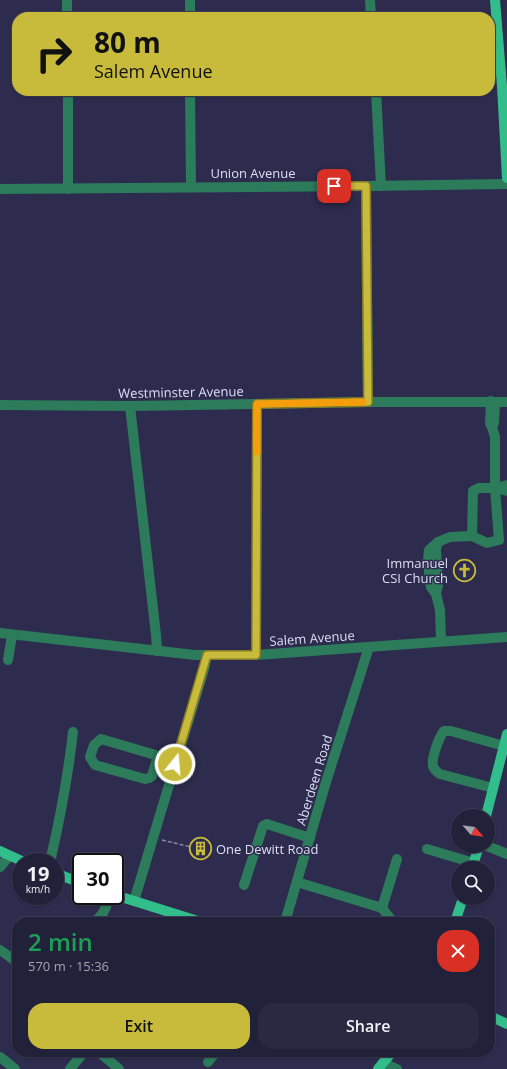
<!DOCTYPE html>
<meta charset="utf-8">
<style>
:root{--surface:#22213a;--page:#2a2942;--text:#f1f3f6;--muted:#a2a3af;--line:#3f3e54;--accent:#c8bb3b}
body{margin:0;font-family:"Open Sans",sans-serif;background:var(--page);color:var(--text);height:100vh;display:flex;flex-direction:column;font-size:15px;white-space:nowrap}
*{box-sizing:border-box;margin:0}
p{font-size:13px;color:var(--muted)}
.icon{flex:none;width:22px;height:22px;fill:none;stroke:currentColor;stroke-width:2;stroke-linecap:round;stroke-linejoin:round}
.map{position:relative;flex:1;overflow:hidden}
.sheet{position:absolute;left:12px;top:917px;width:483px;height:140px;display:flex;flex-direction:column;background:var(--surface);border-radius:16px;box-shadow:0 1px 3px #0004,0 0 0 1px var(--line)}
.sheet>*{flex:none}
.top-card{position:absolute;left:12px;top:12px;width:483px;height:84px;border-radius:16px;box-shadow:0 1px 3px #0004,0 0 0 1px var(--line);background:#c8bb3b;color:#111;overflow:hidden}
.needle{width:26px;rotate:118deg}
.buttons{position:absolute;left:451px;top:809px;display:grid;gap:8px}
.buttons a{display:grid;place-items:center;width:44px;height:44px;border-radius:50%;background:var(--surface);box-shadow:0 1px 3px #0004,0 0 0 1px var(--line);font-size:20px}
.speed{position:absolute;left:12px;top:853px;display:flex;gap:8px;font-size:20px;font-weight:700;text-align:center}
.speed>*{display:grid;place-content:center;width:52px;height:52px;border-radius:50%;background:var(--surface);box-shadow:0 1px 3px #0004,0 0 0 1px var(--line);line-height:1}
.speed small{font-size:10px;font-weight:400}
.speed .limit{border:2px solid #111;border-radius:6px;background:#fff;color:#111}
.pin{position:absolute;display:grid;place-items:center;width:34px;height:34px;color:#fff;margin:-17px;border-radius:8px;box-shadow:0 2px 6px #0006}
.me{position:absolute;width:44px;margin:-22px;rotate:17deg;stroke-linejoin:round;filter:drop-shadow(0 0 3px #0008)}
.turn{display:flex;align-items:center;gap:14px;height:84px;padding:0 16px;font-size:18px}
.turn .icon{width:52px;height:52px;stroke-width:2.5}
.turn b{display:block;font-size:28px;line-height:34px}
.round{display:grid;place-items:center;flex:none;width:42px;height:42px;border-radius:16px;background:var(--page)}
.head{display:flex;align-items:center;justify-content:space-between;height:68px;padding:0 16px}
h1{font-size:24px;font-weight:600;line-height:30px;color:#1e9e55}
.action{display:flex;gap:8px;margin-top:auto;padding:8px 16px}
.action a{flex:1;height:46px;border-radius:16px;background:var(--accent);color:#111;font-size:16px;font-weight:600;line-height:46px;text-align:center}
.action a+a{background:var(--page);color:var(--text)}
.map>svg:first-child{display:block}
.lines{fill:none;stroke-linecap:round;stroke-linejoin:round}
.path{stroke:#8788a4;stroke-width:1.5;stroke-dasharray:4 2;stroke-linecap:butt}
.minor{stroke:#2c7b5b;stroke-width:10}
.major{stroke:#32be8a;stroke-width:10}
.route-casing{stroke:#827a26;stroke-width:10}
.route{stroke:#c8bb3b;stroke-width:7}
.slow{stroke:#f59e0b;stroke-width:7}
.labels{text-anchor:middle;stroke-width:3;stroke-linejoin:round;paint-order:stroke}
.street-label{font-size:13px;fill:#dcdef4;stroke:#2d2c4e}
.poi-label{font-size:13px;fill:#dcdef4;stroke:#2d2c4e;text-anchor:end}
</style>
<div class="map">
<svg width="507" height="1069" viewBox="0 0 507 1069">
<rect width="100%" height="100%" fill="#2d2c4e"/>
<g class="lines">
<polyline class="path" points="162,840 191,847"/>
<g class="minor">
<polyline points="67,0 67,17"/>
<polyline points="190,0 190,17"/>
<polyline points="370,0 371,17"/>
<polyline points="68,91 68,189"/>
<polyline points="190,91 191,187"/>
<polyline points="376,91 381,186"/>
<polyline points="366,186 368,402"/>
<polyline points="0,189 366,186 507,184"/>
<polyline points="491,401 490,423 492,427 494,423 495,402"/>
<polyline points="0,405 130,406 368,402 507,402"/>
<polyline points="130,406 156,635 157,651"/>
<polyline points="507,485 495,488 507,491"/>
<polyline points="472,536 487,543 499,540 495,488 495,437 492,427"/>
<polyline points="438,542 450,537 472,536 473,491 479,488 495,488"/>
<polyline points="436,594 438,585 436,549 438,542 429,550 428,560 430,582 431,587 436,594 440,610 441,641"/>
<polyline points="0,633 195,655 256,655 507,637"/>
<polyline points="256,655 257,404"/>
<polyline points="8,660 12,635"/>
<polyline points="158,756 152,776 149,778 145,779 95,765 90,757 94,745 101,739 176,761"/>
<path d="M 493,788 L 440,774 C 437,772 434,770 433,766 C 431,759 439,737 444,731 L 451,731 L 504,746"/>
<polyline points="487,846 507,854"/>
<polyline points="427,849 474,863"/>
<path d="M 50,862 C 60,819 68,776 73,732"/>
<polyline points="0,867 9,856"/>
<polyline points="297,882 382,908 397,859"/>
<polyline points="244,885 263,826 267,824 310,838"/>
<polyline points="134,901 204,669 207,655"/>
<polyline points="382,908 393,922"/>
<polyline points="95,922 103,913 111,896"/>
<polyline points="285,922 326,782 369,647"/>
<polyline points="0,950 17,962"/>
<polyline points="99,1052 119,1069"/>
<polyline points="0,1057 15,1069"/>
<polyline points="208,1062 216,1052"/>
<polyline points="383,1063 397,1069"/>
<polyline points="70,1069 84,1052"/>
</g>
<g class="major">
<polyline points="495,0 502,86 507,178"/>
<polyline points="486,816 507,734"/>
<polyline points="0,851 24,862"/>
<polyline points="472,868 479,846"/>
<polyline points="55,873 81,883"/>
<polyline points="115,895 201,922"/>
<polyline points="455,922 463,898"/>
<polyline points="490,1016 507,1024"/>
<polyline points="378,1069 392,1052"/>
</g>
</g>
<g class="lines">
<defs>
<polyline id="route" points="175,764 207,655 256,655 257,404 368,402 366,186 334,186"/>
</defs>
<use href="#route" class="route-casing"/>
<use href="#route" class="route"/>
<polyline class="slow" points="257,452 257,404 363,402"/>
</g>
<defs>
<symbol id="church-ring" viewBox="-11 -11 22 22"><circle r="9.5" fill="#2d2c4e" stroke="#c8bb3b" stroke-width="1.5"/><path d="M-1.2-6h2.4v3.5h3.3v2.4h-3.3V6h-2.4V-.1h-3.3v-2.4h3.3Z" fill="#c8bb3b"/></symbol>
<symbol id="building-ring" viewBox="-11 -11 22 22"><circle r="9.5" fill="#2d2c4e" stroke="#c8bb3b" stroke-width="1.5"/><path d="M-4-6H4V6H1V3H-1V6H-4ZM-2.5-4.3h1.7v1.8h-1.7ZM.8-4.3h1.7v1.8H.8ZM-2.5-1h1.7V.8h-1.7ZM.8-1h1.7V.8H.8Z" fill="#c8bb3b"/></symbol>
</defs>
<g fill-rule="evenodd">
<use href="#church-ring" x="452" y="558" width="25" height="25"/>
<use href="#building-ring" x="188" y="836" width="25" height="25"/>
</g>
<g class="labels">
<g class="street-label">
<text x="253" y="178">Union Avenue</text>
<text transform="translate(181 392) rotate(-1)" y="5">Westminster Avenue</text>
<text transform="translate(312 638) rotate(-4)" y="5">Salem Avenue</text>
<text transform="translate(314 780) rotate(-73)" y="5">Aberdeen Road</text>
</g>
<g class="poi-label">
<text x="448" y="568">Immanuel<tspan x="448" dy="15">CSI Church</tspan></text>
<text x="216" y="854" text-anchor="start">One Dewitt Road</text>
</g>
</g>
</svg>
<div class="buttons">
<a><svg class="needle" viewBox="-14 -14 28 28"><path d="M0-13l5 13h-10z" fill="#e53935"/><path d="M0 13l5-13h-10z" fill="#a2a3af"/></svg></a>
<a><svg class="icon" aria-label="search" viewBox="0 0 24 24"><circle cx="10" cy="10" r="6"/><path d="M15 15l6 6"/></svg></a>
</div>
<div class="speed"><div>19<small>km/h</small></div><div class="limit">30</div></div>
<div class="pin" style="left:334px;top:186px;background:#d93025"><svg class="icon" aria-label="arrive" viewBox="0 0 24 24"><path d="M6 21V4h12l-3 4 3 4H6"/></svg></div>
<svg class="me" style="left:175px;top:764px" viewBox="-20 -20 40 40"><circle r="17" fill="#c8bb3b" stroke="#fff" stroke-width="3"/><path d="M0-11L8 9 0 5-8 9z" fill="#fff"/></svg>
<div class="top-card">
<div class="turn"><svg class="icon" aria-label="right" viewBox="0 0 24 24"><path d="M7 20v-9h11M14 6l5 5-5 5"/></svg><div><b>80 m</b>Salem Avenue</div></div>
</div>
<section class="sheet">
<div class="head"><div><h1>2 min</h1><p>570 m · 15:36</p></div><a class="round" style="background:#d93025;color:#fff"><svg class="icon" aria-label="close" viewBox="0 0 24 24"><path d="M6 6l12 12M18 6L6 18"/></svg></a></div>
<div class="action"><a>Exit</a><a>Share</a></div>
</section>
</div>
